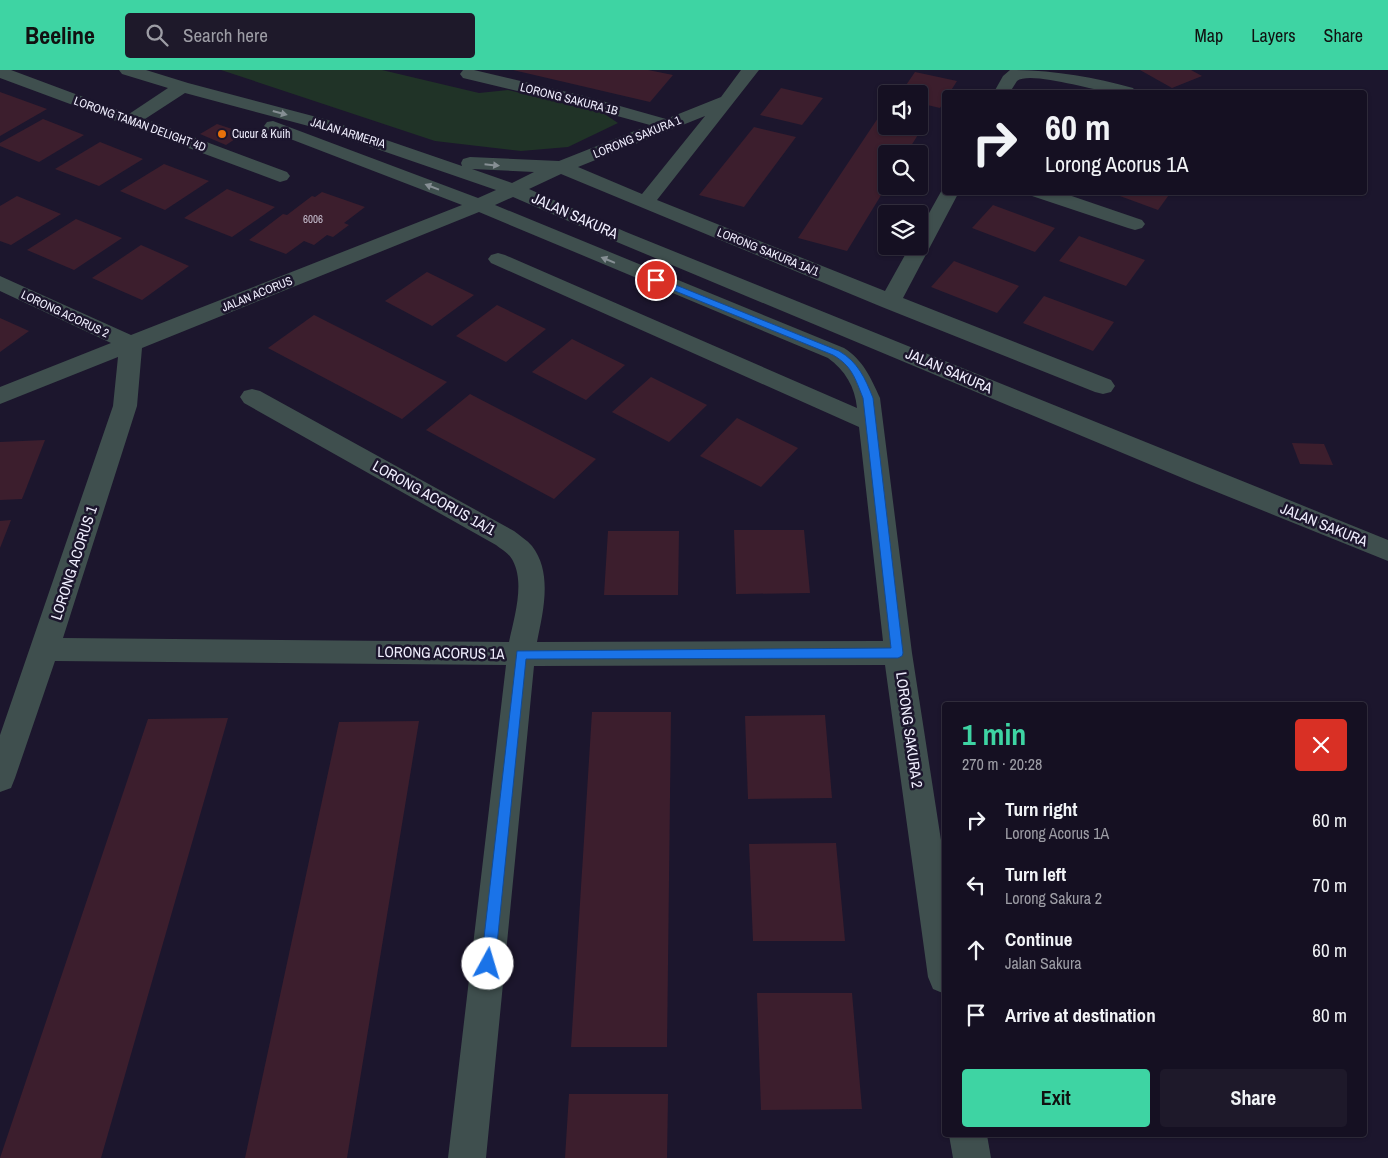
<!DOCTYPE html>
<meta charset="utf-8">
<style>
:root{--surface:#151022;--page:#1e192a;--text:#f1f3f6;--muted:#9d9da5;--line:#343040;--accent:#3ed4a3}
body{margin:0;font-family:"Archivo Narrow",sans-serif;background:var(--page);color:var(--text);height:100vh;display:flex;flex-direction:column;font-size:19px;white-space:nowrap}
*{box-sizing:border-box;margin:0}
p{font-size:16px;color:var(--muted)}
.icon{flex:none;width:28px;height:28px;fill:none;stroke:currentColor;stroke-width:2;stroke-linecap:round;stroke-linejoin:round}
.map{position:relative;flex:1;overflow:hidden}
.drawer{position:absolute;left:942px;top:632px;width:425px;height:435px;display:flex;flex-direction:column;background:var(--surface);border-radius:5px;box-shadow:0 1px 4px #0004,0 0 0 1px var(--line)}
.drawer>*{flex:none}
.hud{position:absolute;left:942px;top:20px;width:425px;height:105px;border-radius:5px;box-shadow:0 1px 4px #0004,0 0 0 1px var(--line);background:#151022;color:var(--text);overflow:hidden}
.buttons{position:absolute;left:878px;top:15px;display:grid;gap:10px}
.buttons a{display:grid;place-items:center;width:50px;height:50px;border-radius:5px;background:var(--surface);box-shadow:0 1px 4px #0004,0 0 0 1px var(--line);font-size:25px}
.pin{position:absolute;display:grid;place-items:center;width:42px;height:42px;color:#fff;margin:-21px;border:2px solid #fff;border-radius:50%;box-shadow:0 1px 5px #0007}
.me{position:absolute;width:55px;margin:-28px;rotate:6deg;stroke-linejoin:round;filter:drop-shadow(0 0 4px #0008)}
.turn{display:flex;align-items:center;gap:18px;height:105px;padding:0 20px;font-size:22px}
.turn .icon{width:65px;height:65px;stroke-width:2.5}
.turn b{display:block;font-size:35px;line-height:42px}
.round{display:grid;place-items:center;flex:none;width:52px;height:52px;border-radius:5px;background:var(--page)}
.headline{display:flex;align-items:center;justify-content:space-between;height:85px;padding:0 20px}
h1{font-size:30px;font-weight:700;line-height:38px;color:var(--accent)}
.button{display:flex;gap:10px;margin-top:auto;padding:10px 20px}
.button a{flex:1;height:58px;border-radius:5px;background:var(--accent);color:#111;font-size:20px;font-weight:700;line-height:58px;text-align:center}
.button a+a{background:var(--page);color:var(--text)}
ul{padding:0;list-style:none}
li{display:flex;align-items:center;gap:15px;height:65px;padding:0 20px}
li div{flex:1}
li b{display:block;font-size:19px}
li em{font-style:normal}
header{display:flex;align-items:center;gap:30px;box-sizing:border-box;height:70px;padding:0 25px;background:var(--accent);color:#111}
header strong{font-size:24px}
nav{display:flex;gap:28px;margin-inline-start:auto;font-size:18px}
.search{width:350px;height:45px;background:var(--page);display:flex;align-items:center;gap:12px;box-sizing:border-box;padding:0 18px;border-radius:5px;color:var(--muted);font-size:19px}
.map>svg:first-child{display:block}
.green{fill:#203327}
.building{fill:#3c1e2d}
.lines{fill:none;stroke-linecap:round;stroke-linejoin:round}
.minor{fill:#3f4f4e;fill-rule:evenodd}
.oneway{fill:#868f94}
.route{fill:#1a73e8;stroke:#114b97}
.food-dot{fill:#e8710a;stroke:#1c162d;stroke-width:2}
.labels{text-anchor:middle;stroke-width:5;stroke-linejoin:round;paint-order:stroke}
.far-number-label{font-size:11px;fill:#c3baca}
.far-street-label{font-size:12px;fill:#f0eefe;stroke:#1c162d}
.far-poi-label{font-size:12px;fill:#f0eefe;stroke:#1c162d;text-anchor:start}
.street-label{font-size:15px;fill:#f0eefe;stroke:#1c162d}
</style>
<header>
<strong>Beeline</strong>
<div class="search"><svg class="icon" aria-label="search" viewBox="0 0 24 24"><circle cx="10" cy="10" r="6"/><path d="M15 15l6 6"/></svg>Search here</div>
<nav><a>Map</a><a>Layers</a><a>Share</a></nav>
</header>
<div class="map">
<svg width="1388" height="1088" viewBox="0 0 1388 1088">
<rect width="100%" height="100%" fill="#1c162d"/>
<polygon class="green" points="221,0 382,0 479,23 508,20 603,43 618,53 568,77 521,81 435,71"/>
<g class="building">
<polygon points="513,0 648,0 673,5 650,32"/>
<polygon points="1140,0 1191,0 1202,6 1172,18"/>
<polygon points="915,2 957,11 950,22 945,22 945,30 940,38 919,33 919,24 900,24"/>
<polygon points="781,18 823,28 802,55 760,45"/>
<polygon points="0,22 47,39 0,66"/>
<polygon points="886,36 886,56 919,56 919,45 929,47 906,84 886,84 886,117 847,181 798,168"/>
<polygon points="43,49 84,65 39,92 0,76 0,73"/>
<polygon points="217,54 244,63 226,75 200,64"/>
<polygon points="754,57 796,67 744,137 699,125"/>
<polygon points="100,72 143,89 99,116 55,99"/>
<polygon points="164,94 209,111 165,140 120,121"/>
<polygon points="227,119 275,137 232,167 184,148"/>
<polygon points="322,122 365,137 344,153 349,155 333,167 327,165 314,175 304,171 286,184 249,170 283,144 287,145 312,126 315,127"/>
<polygon points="1109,122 1171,122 1158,140"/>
<polygon points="17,126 61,144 11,175 0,171 0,136"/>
<polygon points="993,135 1055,158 1035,182 972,158"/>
<polygon points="76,149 122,168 74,200 27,180"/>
<polygon points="1079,166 1145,190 1126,216 1059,191"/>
<polygon points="141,175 189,196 142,230 92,208"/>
<polygon points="954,191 1019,216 997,243 931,217"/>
<polygon points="427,202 474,225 432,256 385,231"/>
<polygon points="1044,226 1114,252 1093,281 1023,253"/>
<polygon points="497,235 546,259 506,292 456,266"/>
<polygon points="314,245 447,312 402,349 268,278"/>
<polygon points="0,248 29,261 0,282"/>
<polygon points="572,269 625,295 586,330 532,302"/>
<polygon points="651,307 707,335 669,372 612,342"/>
<polygon points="470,324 596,389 554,429 426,360"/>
<polygon points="737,348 798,378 761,417 700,386"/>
<polygon points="45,370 22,429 0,430 0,372"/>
<polygon points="1292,373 1324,374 1333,395 1300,394"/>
<polygon points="11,450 0,478 0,451"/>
<polygon points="734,460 804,460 810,523 736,524"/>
<polygon points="608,461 679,461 678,525 604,525"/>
<polygon points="592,642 671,642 667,977 571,977"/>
<polygon points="825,645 832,728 748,729 745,646"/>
<polygon points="228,648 101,1088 0,1088 148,649"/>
<polygon points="419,651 347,1088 245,1088 339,652"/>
<polygon points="836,773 845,871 753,871 749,774"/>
<polygon points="757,923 852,923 862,1039 761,1040"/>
<polygon points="569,1024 668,1024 667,1088 565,1088"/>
</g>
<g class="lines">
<g class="minor">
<path d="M 0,0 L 11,0 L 129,44 L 168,18 L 122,4 L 119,0 L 146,0 L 188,13 L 328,50 L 462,96 L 461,93 L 463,89 L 470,87 L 559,91 L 650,55 L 577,35 L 463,8 L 460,4 L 463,0 L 474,0 L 588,27 L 666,49 L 721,27 L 741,0 L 759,0 L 657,130 L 885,221 L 910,176 L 919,176 L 919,161 L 943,118 L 945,117 L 945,122 L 959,122 L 903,228 L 1111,310 L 1115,316 L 1111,322 L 1103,324 L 1095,322 L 882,237 L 561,104 L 529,119 L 626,162 L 1388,470 L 1388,491 L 1192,412 L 612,170 L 513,127 L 495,135 L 844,278 C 863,290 871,308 880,328 L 912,583 L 945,796 L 945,924 L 933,919 L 928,907 L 885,595 L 534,596 L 486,1088 L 448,1088 L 506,595 L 55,591 L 15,708 L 11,718 L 0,722 L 0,665 L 113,336 L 118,287 L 0,334 L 0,317 L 111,273 L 0,221 L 0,206 L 131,265 L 462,135 L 267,60 L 264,56 L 267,52 L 273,51 L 478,128 L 496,120 L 316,58 L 185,23 L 145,49 L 287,102 L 290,106 L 287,110 L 280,112 L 0,8 ZM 705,46 L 642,124 L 578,97 ZM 472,99 L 534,102 L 512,113 ZM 479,142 L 828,288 C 845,300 855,317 857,338 L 505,185 L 498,183 L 491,185 L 488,189 L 491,193 L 859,357 L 883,571 L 537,572 C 543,542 553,503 532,476 C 527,470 520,466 514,461 L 260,321 L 252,319 L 244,321 L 240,327 L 244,333 L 496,475 C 501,479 510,484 513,491 C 525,514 514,548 509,572 L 63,568 L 137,336 L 142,278 Z"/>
<path d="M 1010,0 C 1052,0 1093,7 1133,18 L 1136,22 C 1128,23 1117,24 1109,22 C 1091,20 1030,1 1017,11 L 1010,22 L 994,22 L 1003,6 Z"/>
<polygon points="1030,122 1060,122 1142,150 1145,154 1142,158 1135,160 1128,158 1032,126"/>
<polygon points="949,1065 987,1065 991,1088 953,1088"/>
</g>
</g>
<defs><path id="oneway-solid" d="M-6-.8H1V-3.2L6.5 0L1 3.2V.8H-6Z" transform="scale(1.25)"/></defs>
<g class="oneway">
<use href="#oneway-solid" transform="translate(280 43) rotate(15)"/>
<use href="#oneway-solid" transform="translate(492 95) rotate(6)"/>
<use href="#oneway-solid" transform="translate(432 117) rotate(-159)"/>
<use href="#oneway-solid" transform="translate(608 190) rotate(-158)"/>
</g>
<path class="route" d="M 656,207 L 839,281 C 858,292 865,308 873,328 L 903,583 L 902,586 L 898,588 L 526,589 L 495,894 L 493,899 L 488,901 L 483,899 L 481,894 L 517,581 L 891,578 L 863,328 C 855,308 852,296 833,285 L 653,212 L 653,208 Z"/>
<circle class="food-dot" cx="222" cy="64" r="5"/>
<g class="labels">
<g class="far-number-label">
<text x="313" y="153">6006</text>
</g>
<g class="far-street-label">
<text transform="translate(569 29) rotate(14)" y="4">LORONG SAKURA 1B</text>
<text transform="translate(140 54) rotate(20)" y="4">LORONG TAMAN DELIGHT 4D</text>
<text transform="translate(348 63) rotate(17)" y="4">JALAN ARMERIA</text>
<text transform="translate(637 67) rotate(-22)" y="4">LORONG SAKURA 1</text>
<text transform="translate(768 182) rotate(22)" y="4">LORONG SAKURA 1A/1</text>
<text transform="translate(257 224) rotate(-22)" y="4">JALAN ACORUS</text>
<text transform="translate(65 244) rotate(25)" y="4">LORONG ACORUS 2</text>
</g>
<g class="far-poi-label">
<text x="232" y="68">Cucur &amp; Kuih</text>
</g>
<g class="street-label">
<text transform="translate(575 146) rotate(24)" y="5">JALAN SAKURA</text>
<text transform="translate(949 301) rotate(23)" y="5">JALAN SAKURA</text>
<text transform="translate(434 428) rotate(29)" y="5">LORONG ACORUS 1A/1</text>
<text transform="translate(1324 455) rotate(22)" y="5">JALAN SAKURA</text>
<text transform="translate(74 493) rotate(-72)" y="5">LORONG ACORUS 1</text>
<text transform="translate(441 583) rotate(1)" y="5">LORONG ACORUS 1A</text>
<text transform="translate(909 660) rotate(82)" y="5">LORONG SAKURA 2</text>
</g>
</g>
</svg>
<div class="buttons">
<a><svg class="icon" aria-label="sound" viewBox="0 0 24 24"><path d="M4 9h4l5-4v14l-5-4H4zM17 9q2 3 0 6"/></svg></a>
<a><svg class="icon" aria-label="search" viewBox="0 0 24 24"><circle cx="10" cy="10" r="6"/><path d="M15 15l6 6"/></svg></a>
<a><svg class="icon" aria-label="layers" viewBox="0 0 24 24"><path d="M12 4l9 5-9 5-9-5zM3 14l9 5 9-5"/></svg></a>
</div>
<div class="pin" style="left:656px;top:210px;background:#d93025"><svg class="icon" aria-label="arrive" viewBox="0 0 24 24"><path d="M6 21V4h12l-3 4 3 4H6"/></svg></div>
<svg class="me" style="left:488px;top:894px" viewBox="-20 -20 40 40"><circle r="19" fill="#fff"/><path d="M0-13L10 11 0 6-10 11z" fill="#1a73e8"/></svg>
<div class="hud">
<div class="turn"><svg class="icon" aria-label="right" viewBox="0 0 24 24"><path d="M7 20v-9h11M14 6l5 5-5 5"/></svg><div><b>60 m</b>Lorong Acorus 1A</div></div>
</div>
<section class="drawer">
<div class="headline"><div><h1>1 min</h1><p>270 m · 20:28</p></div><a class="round" style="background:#d93025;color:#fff"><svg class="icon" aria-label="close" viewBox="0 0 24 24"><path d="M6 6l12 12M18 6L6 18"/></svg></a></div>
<ul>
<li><svg class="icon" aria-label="right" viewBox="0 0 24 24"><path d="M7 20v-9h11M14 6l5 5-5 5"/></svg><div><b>Turn right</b><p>Lorong Acorus 1A</p></div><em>60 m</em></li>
<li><svg class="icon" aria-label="left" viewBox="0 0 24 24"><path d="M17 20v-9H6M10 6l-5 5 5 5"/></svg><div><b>Turn left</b><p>Lorong Sakura 2</p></div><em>70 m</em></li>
<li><svg class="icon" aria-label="ahead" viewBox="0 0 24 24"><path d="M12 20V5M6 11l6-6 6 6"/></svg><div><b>Continue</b><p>Jalan Sakura</p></div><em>60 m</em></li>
<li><svg class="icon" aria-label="arrive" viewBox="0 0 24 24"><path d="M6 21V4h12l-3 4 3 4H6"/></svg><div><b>Arrive at destination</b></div><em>80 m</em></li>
</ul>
<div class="button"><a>Exit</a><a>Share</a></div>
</section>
</div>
